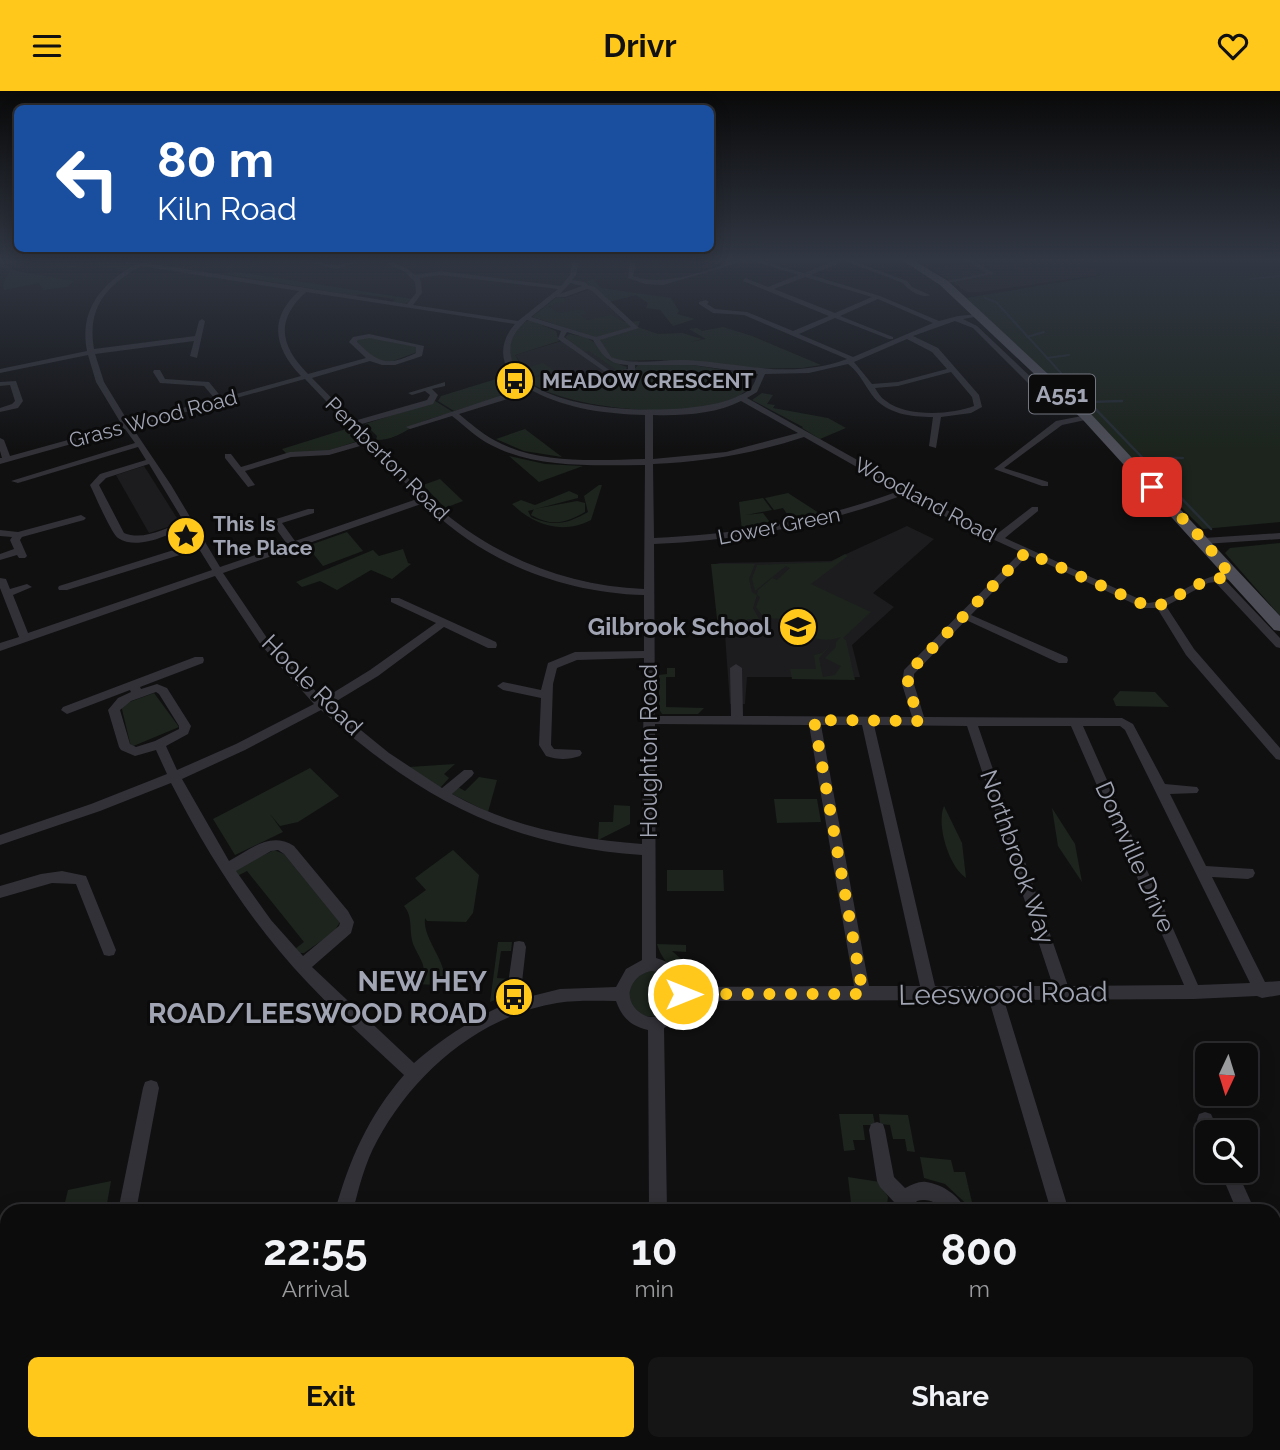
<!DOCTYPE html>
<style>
:root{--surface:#0c0c0d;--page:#151516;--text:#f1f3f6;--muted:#9a9b9d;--line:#2c2c2e;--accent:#ffc81a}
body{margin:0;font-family:Raleway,sans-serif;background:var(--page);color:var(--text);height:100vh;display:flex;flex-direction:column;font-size:26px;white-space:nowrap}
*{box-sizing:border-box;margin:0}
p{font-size:23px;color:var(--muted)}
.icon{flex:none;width:38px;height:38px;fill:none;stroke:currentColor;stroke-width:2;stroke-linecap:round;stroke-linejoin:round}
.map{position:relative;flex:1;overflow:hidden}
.side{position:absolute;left:0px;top:1113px;width:1281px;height:247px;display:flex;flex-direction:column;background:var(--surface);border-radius:21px 21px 0 0;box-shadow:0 4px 18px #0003,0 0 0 2px var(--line)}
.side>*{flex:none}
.hud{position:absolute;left:14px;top:14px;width:700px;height:147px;border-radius:10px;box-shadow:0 4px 18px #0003,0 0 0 2px var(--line);background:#1a4fa0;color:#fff;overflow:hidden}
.needle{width:46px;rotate:184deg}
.tools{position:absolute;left:1195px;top:952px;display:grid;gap:14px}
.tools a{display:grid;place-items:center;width:63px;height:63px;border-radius:10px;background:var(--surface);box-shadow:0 4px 18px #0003,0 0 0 2px var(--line);font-size:35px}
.pin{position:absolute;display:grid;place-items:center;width:60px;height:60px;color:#fff;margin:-30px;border-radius:14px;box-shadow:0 4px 10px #0006}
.me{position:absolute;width:77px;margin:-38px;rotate:90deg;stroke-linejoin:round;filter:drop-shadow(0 0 5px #0008)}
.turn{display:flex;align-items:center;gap:24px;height:147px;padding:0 28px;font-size:32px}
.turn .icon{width:91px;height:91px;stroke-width:2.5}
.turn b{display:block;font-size:49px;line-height:60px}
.eta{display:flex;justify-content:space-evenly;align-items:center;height:119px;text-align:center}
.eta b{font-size:42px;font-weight:700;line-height:49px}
.button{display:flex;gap:14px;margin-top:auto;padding:14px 28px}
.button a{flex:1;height:80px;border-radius:10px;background:var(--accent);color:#111;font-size:28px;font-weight:700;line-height:80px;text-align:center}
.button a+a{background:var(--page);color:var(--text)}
header{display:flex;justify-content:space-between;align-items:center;height:91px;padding:0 28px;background:var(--accent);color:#111;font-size:32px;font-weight:700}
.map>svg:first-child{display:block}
.built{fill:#1c1c1e}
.green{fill:#1c241d}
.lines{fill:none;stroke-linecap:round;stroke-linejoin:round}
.stream-far1{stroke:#262d35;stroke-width:2}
.stream{stroke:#262d35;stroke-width:2.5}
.minor{fill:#313137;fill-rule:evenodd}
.tertiary{fill:#313137;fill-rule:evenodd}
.primary{fill:#4c4d56;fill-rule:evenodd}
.route{stroke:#ffc81a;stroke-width:12;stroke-dasharray:0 21.6}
.labels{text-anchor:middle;stroke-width:6;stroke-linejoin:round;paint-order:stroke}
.far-poi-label{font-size:21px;font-weight:bold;fill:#a0a4b3;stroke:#0b0b0c;text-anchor:start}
.far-street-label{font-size:21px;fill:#a0a4b3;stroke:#0b0b0c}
.shield{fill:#0b0b0c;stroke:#737681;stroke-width:2}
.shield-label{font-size:23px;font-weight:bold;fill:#a0a4b3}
.poi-label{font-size:24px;font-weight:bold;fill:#a0a4b3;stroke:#0b0b0c;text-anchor:end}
.street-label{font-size:24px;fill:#a0a4b3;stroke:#0b0b0c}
.near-poi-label{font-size:28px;font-weight:bold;fill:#a0a4b3;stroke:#0b0b0c;text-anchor:end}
.near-street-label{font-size:28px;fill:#a0a4b3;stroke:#0b0b0c}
</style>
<header><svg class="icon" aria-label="menu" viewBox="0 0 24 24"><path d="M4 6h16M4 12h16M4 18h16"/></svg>Drivr<svg class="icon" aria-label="heart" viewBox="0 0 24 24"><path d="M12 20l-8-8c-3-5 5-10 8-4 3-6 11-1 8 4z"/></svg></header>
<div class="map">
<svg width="1280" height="1359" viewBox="0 0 1280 1359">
<rect width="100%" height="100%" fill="#101011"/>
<g class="built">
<polygon points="961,169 1111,169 1084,173 1104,183 981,201 967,201 932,178 967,172"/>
<polygon points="591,198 631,237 591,246 534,226 562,208"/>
<polygon points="575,246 622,281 626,283 570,307 531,286 515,264"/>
<polygon points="144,375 180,432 149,442 116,384"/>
<polygon points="907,435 934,448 873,502 894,516 852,554 860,586 747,586 745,613 730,613 720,473 715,472 831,470"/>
</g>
<g class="green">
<polygon points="24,169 99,169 133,174 124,179 83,172 74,177"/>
<polygon points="1111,169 1280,169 1280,431 1203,438 1091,326 966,207 1102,184 1083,173"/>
<polygon points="10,179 74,190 67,196 43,199 39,192 4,199 3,194"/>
<polygon points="231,180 413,208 405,213 393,211 395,208 360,203 356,205 225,183"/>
<polygon points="593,188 601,197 671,207 679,220 677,223 695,228 673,235 660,219 646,217 648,212 636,204 609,211 586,191"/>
<polygon points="557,206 564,207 568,211 557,212 549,216 559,222 583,218 587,222 581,224 587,229 611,224 624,231 640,230 638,236 658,243 682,242 702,248 690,251 706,248 689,238 697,237 702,240 723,236 752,245 821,274 802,277 734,278 660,269 619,270 606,264 599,250 602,248 587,247 594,251 608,269 627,276 626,279 613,281 615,278 589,260 584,261 565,246 569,243 579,245 581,241 532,226"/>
<path d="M 530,229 L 556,240 L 559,250 L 515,264 L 523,278 L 543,272 L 556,281 L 547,281 L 534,286 L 559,283 L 579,297 L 611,286 L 608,284 L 632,281 L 638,274 L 692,274 L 750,283 L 751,294 C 722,335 577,319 538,296 C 524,289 516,279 509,265 C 509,251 516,233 530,229 Z"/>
<polygon points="365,246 416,255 417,261 390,271 379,271 357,252 358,248"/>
<polygon points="509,284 526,298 454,320 438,310 441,305"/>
<polygon points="762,302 773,304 767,313 775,314 773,317 828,327 846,337 820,348 802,337 803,336 752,309"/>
<path d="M 435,310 L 453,321 C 441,325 425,328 414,335 C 401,343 391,349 376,349 L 377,345 L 365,333 Z"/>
<polygon points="346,338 358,350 327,360 287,363 282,358"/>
<polygon points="525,338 562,366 524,360 496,348"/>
<polygon points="509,365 545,373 583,375 539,391"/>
<polygon points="440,388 463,410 445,417 423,394"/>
<path d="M 599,394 L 602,394 L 591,429 C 562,444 534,434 512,413 L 521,409 L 535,414 L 569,400 L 578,404 L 578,407 L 528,420 L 531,426 C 554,436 567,433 588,421 L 584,405 Z"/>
<polygon points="788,402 822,424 786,431 783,428 789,426 783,417 774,419 765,407"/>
<polygon points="763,407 772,419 746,424 763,422 769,430 776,429 778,434 742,440 739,411"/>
<path d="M 577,410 L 585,412 L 585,421 C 566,432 552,436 531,424 L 534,418 Z"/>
<polygon points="347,441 363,460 323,475 307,455"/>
<polygon points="1280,452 1280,525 1225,462 1230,457"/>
<polygon points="403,458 408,472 411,473 392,488 371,479 337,499 320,490 302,496 296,491 373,459 379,465"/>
<path d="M 845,463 L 848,465 L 811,493 L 871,521 L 843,547 L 846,549 L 855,589 L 792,588 L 790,578 L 816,578 L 814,564 L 822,562 L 831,554 L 819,567 L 823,586 L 835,584 L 841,575 L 825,567 L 836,556 L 836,551 L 841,546 C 823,553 801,545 784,535 L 783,528 L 764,527 L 756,516 L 760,506 L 757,504 L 753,517 L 759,528 L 748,528 L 744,531 L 745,540 L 718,537 L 711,473 L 755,473 L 749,488 L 752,501 L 757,504 L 758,499 L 772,487 L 777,489 L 790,477 L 786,475 L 755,500 L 752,488 L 757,474 L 831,471 Z"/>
<polygon points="667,577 675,577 675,586 666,586 666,616 704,617 698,623 662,623 659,618 659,584 667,583"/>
<polygon points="1120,600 1155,601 1169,616 1116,615 1113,608"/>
<polygon points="154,602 179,636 131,656 121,614"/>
<polygon points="455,673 444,683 449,687 440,697 409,676"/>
<polygon points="310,677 339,705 298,731 280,735 270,723 283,741 235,764 213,728"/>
<polygon points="479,686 497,689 488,721 452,703 458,696 465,700"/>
<polygon points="774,708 817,708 821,731 777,732"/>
<polygon points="614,714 630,715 630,733 598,749 599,731 613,731"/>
<path d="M 944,715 L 962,752 L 966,787 C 949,776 936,734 944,715 Z"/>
<polygon points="1052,717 1075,753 1082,791 1058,755"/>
<polygon points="274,759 284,763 340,831 334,841 304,862 298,862 295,858 304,851 247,780 237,785 235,782 237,777"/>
<path d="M 453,759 L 479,784 L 473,822 L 466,831 L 427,830 L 425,827 C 422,849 451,874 443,894 L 410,893 L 424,883 C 425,872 418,865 414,855 C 408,841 414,827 404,815 L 426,799 L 415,787 Z"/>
<polygon points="667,779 723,779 724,800 667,800"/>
<polygon points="498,851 512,851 511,860 501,860 497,887 509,888 505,905 490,911"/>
<path d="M 657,853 L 686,854 L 686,861 L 672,860 L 705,889 C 686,898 661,870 657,853 Z"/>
<polygon points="653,879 671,886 679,903 663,926 642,925 629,911 630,893 643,881"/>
<polygon points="839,1023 873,1023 875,1034 863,1034 865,1049 853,1049 855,1059 844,1060"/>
<polygon points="879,1023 908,1024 915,1061 907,1060 905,1048 893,1048 890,1034 880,1033"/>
<polygon points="920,1066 951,1069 954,1081 965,1081 974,1120 945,1093 924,1087"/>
<polygon points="848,1086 880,1091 888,1106 886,1120 852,1120"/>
<polygon points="111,1090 106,1118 63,1120 68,1099"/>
<polygon points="0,1331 7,1333 7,1353 62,1353 64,1359 0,1359"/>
<polygon points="723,1353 1079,1353 963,1359 703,1359"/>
</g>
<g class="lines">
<g class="stream-far1">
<polyline points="1250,188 1280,185"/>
<polyline points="985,207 996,211 1061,282"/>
<polyline points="1027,246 1044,241"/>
<polyline points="1047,267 1069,264"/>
<polyline points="1065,286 1086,308"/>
</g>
<g class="stream">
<polyline points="1084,306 1211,438"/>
<polyline points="1089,311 1122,310"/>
<polyline points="1146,373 1156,367 1183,367"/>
</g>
<g class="minor">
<path d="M 109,169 L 141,171 L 407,213 L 416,202 L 415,191 L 405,181 L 380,169 C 392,169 406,176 415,184 L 440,180 L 561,195 L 570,184 L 573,169 L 579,169 L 576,184 L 572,189 L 585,191 L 588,194 L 595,196 L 639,237 L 600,249 L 611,266 C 633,275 662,268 686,269 C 743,272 790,289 847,268 L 744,224 L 713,222 L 699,213 L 699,211 L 706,209 L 709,211 L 707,213 L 715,218 L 747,221 L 793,240 L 829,225 L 743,190 L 745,187 L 768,196 L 798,184 L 750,169 L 758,169 L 804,182 L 837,169 L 839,172 L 811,184 L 880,205 L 939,230 L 958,225 L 980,223 L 980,225 L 963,228 L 977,235 L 1051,305 L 1051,309 L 1045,309 L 973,237 L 955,230 L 913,245 L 938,257 L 979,304 L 982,316 L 971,322 L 941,326 L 936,357 L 929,355 L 933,326 C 911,326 886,323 872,304 C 864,293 859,281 848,273 L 809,282 L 765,283 L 757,301 L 747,307 L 959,426 L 997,443 L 1032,416 L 1038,416 L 1038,420 L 1005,447 L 1148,512 C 1179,509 1200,480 1235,483 L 1235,487 L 1225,489 L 1280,547 L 1280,557 L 1276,556 L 1215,491 L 1208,492 L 1166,515 L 1194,558 L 1280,657 L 1280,669 L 1276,668 L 1186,564 L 1157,517 L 1143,517 L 1028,464 L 971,524 L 1067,566 L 1068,569 L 1067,572 L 1059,572 L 966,529 L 914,583 L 914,593 L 924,626 L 1122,627 L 1133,633 L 1165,693 L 1197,696 L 1199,699 L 1197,702 L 1170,703 L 1206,775 L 1253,778 L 1255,782 L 1253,786 L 1248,788 L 1212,786 L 1265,891 L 1280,890 L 1280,904 L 1262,907 L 1257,905 L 1194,908 L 1004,909 L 1069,1120 L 1051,1120 L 989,909 L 688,910 L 680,927 L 664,937 L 667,1120 L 649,1120 L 648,939 C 631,935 622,927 616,910 C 597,910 577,909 557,912 C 480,925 414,981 377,1050 C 365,1072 359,1096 353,1120 L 335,1120 C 350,1067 368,1026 404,984 C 371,953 337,923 307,891 C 251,832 208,764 171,692 L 100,720 L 0,754 L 0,744 L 91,713 L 167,683 L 156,659 L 135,665 L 121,659 L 119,656 L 108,619 L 118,607 L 131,601 L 130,599 L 67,623 L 61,619 L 63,616 L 195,566 L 203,566 L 204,569 L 203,572 L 140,596 L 141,598 L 157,593 L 167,597 L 191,635 L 188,643 L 166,655 L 177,679 L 236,653 L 314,613 L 261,554 L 215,485 L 0,560 L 0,552 L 19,546 L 0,497 L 0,487 L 6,488 L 10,498 L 27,493 L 32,496 L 13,504 L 28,542 L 212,479 L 199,458 L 67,499 L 59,499 L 58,497 L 59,495 L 196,452 L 187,436 C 169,443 138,460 118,447 C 111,442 95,404 90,394 L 100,383 L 146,369 L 138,356 L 18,392 L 11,390 L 135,352 L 125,338 L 0,373 L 0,367 L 2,367 L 0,360 L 0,347 L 4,349 L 10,365 L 122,334 L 96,291 L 88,264 L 0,282 L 0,278 L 87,260 C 79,220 101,193 134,174 ZM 141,175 L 299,200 C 268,227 274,257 301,285 L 222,307 L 209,291 L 165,288 L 160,279 L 154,279 L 153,281 L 160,292 L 204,295 L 215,308 L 129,332 L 104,291 L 95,263 L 194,250 L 190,265 L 197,267 L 205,230 L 202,228 L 199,230 L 195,245 L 94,258 C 87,216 106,195 141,175 ZM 440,184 L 558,198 L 518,230 L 413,214 L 422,202 L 421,190 L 419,187 ZM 805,186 L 872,206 L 835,222 L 774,198 ZM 570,192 L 582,195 L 560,203 ZM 587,198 L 591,199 L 631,236 L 596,246 L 531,226 L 556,206 L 565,206 ZM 306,201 L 515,233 C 495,255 501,282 527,296 L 406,336 L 410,338 L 452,325 C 465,335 477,347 491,354 C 537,378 594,374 645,374 L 644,498 C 569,495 499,468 441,419 C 412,394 386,362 358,334 L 433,313 L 438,304 L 432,298 L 445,295 L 445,291 L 408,302 L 412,304 L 425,300 L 430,304 L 427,309 L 354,330 L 312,287 L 370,270 L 382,274 L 395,274 L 422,265 L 424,255 L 369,243 L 353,246 L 349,251 L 366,267 L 308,283 C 280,255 275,229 306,201 ZM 878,208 L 933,232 L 853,266 L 799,243 L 835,227 L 889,248 L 893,248 L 893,246 L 840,225 ZM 527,229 L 561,240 L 558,248 L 611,285 L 635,281 L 635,274 L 693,274 L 758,283 C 756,287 754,294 751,297 C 748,301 742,303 738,305 C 695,328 521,326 511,266 C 508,250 515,240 527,229 ZM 567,241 L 593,249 C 603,265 608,273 628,274 L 628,278 L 612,281 L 564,246 ZM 369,247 L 416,256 L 416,262 C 386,276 379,272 357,251 L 358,249 ZM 907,248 L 932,261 L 947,278 L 898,291 L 872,293 L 854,271 ZM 951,281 L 972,306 L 974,315 C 951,324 906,326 886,310 C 881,307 878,302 875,297 L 898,295 ZM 305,288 L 363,349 L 329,359 L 290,361 L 241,376 L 231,363 L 225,363 L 225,367 L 248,396 L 255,394 L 245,380 L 291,366 L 329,364 L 367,353 L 420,407 L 295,450 L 282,432 L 314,422 L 314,418 L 308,418 L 273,429 L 271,431 L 287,453 L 220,476 L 171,394 L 132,336 ZM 533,300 C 567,318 607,323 645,324 L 645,368 C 596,369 538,374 494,349 C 481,342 470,332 459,323 ZM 741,310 L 798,342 L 726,361 L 653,368 L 653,324 C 681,325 716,323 741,310 ZM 804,346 L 899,400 C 818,430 740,443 654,447 L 653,373 C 705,371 755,362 804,346 ZM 149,373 L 184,431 C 165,437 144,450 124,442 L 99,394 L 106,387 ZM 906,403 L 953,430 L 1021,461 L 904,579 L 902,593 L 912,626 L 743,625 L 742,577 L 736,573 L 730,577 L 731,625 L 655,625 L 654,453 C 741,449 824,434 906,403 ZM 424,412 C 481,470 563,502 644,504 L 644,560 L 575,561 L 548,572 L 541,599 L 503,591 L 497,595 L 503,599 L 541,607 L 539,654 L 546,665 C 558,669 568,669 580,665 L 582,662 L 580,659 L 554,658 L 551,654 L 553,593 L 557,577 L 577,569 L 644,567 L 642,753 C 577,748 510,736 452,703 L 472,685 L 474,682 L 472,679 L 464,679 L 442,697 L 389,662 L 330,614 L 378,585 L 444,536 L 488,557 L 496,557 L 497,554 L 496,551 L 399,507 L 391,507 L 391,511 L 436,532 L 370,579 L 323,608 L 269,550 L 223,482 ZM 156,601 L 159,603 L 179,635 L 179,638 L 155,650 L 136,656 L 130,653 L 120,619 L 131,610 ZM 321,619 C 421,709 507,754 642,764 L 642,869 L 626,878 L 616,896 L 560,898 L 524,907 L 521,900 L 526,856 L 524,851 L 519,850 L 514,851 L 507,900 L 510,911 C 474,927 444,946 414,972 L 312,876 L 351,842 L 354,831 L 348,820 L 294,755 C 270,740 251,758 229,770 L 182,688 L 245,659 ZM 655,633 L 809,634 L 854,895 L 688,896 C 682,879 673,872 656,867 ZM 821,634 L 862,634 L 920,895 L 869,895 ZM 874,634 L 967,635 L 1053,895 L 935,895 ZM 978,635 L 1071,635 L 1184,894 L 1068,895 ZM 1083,635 L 1120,635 L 1125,639 L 1250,892 L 1198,894 ZM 278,759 L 284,763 L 340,832 L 339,835 L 303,865 L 271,829 L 236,780 L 271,760 ZM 652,880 C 697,885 663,949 635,917 C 622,902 635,882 652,880 Z"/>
<path d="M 300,169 C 312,168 323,174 335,174 C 345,174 354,168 364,169 L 336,178 Z"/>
<path d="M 630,169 L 636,169 L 633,185 C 668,197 706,178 740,169 L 748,169 L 663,194 L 645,193 L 628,187 Z"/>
<path d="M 843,169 L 850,169 L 907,190 L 912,196 L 930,204 C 922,208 908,199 903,192 Z"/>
<polygon points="966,169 972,169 995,183 942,193 942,191 986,182"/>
<polygon points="16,290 23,310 18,317 0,321 0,317 12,313 15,310 10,294 0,295 0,291"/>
<polygon points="1087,324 1091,326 1090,328 1062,334 1004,377 1048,391 1048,395 1042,395 994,378 1056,330"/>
<polygon points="81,424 86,427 84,429 22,446 20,449 27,465 25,467 19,467 17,464 0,469 0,463 14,458 10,449 12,446 0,445 0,439 18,441"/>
<polygon points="62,780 86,785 116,859 114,864 109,865 104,864 76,793 52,792 0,807 0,795 41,783"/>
<polygon points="151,989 157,991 159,997 136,1120 118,1120 143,997 145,991"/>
<polygon points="1205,1021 1211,1023 1219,1041 1208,1041 1208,1048 1205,1047 1197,1029 1199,1023"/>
<path d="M 877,1031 L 883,1033 L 885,1039 L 894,1086 L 905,1097 C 912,1094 919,1090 926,1091 C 942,1093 960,1105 966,1120 L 945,1120 C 937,1112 929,1107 917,1110 L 909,1120 L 890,1120 L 894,1111 L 880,1096 L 877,1090 L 869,1039 L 871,1033 Z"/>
<polygon points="1220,1080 1237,1080 1255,1120 1237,1120"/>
<rect x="1274" y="1127" width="6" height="18"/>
<polygon points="7,1145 7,1163 0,1164 0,1146"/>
<polygon points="273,1353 294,1353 292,1359 271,1359"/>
<polygon points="480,1353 512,1353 514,1359 482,1359"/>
<polygon points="659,1353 679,1353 680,1359 660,1359"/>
</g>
<polygon class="tertiary" points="1280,442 1280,448 1204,453 1199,450 1204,447"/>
<polygon class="primary" points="902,169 913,169 948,190 1091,323 1280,525 1280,540 1274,539 1083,329 940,194"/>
</g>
<linearGradient id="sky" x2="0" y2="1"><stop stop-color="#090909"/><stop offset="0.47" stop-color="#313743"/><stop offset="1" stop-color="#313743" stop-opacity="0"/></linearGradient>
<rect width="1280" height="359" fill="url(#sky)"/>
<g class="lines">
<polyline class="route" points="683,903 863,903 814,629 919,630 908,593 908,582 1026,461 1147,515 1160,514 1205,490 1231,485 1204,450 1152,396"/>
</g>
<defs>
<symbol id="bus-disc" viewBox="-11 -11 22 22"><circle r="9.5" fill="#ffc81a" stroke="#0b0b0c"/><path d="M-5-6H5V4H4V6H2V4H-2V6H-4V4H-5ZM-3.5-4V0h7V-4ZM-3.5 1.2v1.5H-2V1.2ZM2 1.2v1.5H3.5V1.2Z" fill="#111"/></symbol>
<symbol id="sight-disc" viewBox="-11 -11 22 22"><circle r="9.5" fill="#ffc81a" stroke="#0b0b0c"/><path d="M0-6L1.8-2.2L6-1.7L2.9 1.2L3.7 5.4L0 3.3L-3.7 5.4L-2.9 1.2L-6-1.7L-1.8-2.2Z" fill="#111"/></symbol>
<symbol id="school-disc" viewBox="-11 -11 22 22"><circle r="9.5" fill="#ffc81a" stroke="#0b0b0c"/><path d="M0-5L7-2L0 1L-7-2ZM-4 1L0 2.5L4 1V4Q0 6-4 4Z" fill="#111"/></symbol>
</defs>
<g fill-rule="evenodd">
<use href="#bus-disc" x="493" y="268" width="44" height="44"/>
<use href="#sight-disc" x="164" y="423" width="44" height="44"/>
<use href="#school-disc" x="776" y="514" width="44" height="44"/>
<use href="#bus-disc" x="492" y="884" width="44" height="44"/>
</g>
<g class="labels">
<g class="far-poi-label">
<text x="542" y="297">MEADOW CRESCENT</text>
<text x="213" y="440">This Is<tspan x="213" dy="24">The Place</tspan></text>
</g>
<g class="far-street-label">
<text transform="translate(153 328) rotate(-15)" y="7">Grass Wood Road</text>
<text transform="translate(387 368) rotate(45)" y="7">Pemberton Road</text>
<text transform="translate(925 409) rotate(28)" y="7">Woodland Road</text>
<text transform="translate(779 435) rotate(-11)" y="7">Lower Green</text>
</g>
<rect class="shield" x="1029" y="283.5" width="66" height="39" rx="5"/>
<g class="shield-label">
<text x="1062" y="311">A551</text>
</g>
<g class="poi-label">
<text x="771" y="544">Gilbrook School</text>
</g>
<g class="street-label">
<text transform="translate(312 594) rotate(45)" y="8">Hoole Road</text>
<text transform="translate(649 660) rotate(-90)" y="8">Houghton Road</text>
<text transform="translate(1017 766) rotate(71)" y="8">Northbrook Way</text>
<text transform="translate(1135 766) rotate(66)" y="8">Domville Drive</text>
</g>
<g class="near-poi-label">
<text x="487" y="900">NEW HEY<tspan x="487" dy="32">ROAD/LEESWOOD ROAD</tspan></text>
</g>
<g class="near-street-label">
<text transform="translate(1003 902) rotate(-1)" y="10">Leeswood Road</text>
</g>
</g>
</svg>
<div class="tools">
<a><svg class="needle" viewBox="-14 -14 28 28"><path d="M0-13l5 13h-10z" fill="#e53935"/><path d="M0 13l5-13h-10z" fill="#9a9b9d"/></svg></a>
<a><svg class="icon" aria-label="search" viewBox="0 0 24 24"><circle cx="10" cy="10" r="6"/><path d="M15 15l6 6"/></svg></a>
</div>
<div class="pin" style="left:1152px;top:396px;background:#d93025"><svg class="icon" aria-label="arrive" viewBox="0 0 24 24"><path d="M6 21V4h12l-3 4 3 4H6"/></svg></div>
<svg class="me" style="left:683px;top:903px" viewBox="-20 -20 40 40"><circle r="17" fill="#ffc81a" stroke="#fff" stroke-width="3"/><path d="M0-11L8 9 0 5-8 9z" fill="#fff"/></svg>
<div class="hud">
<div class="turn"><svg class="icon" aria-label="left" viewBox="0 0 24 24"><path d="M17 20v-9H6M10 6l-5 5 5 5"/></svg><div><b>80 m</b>Kiln Road</div></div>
</div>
<section class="side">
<div class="eta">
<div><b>22:55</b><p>Arrival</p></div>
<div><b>10</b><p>min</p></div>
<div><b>800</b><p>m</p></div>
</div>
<div class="button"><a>Exit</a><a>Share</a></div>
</section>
</div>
